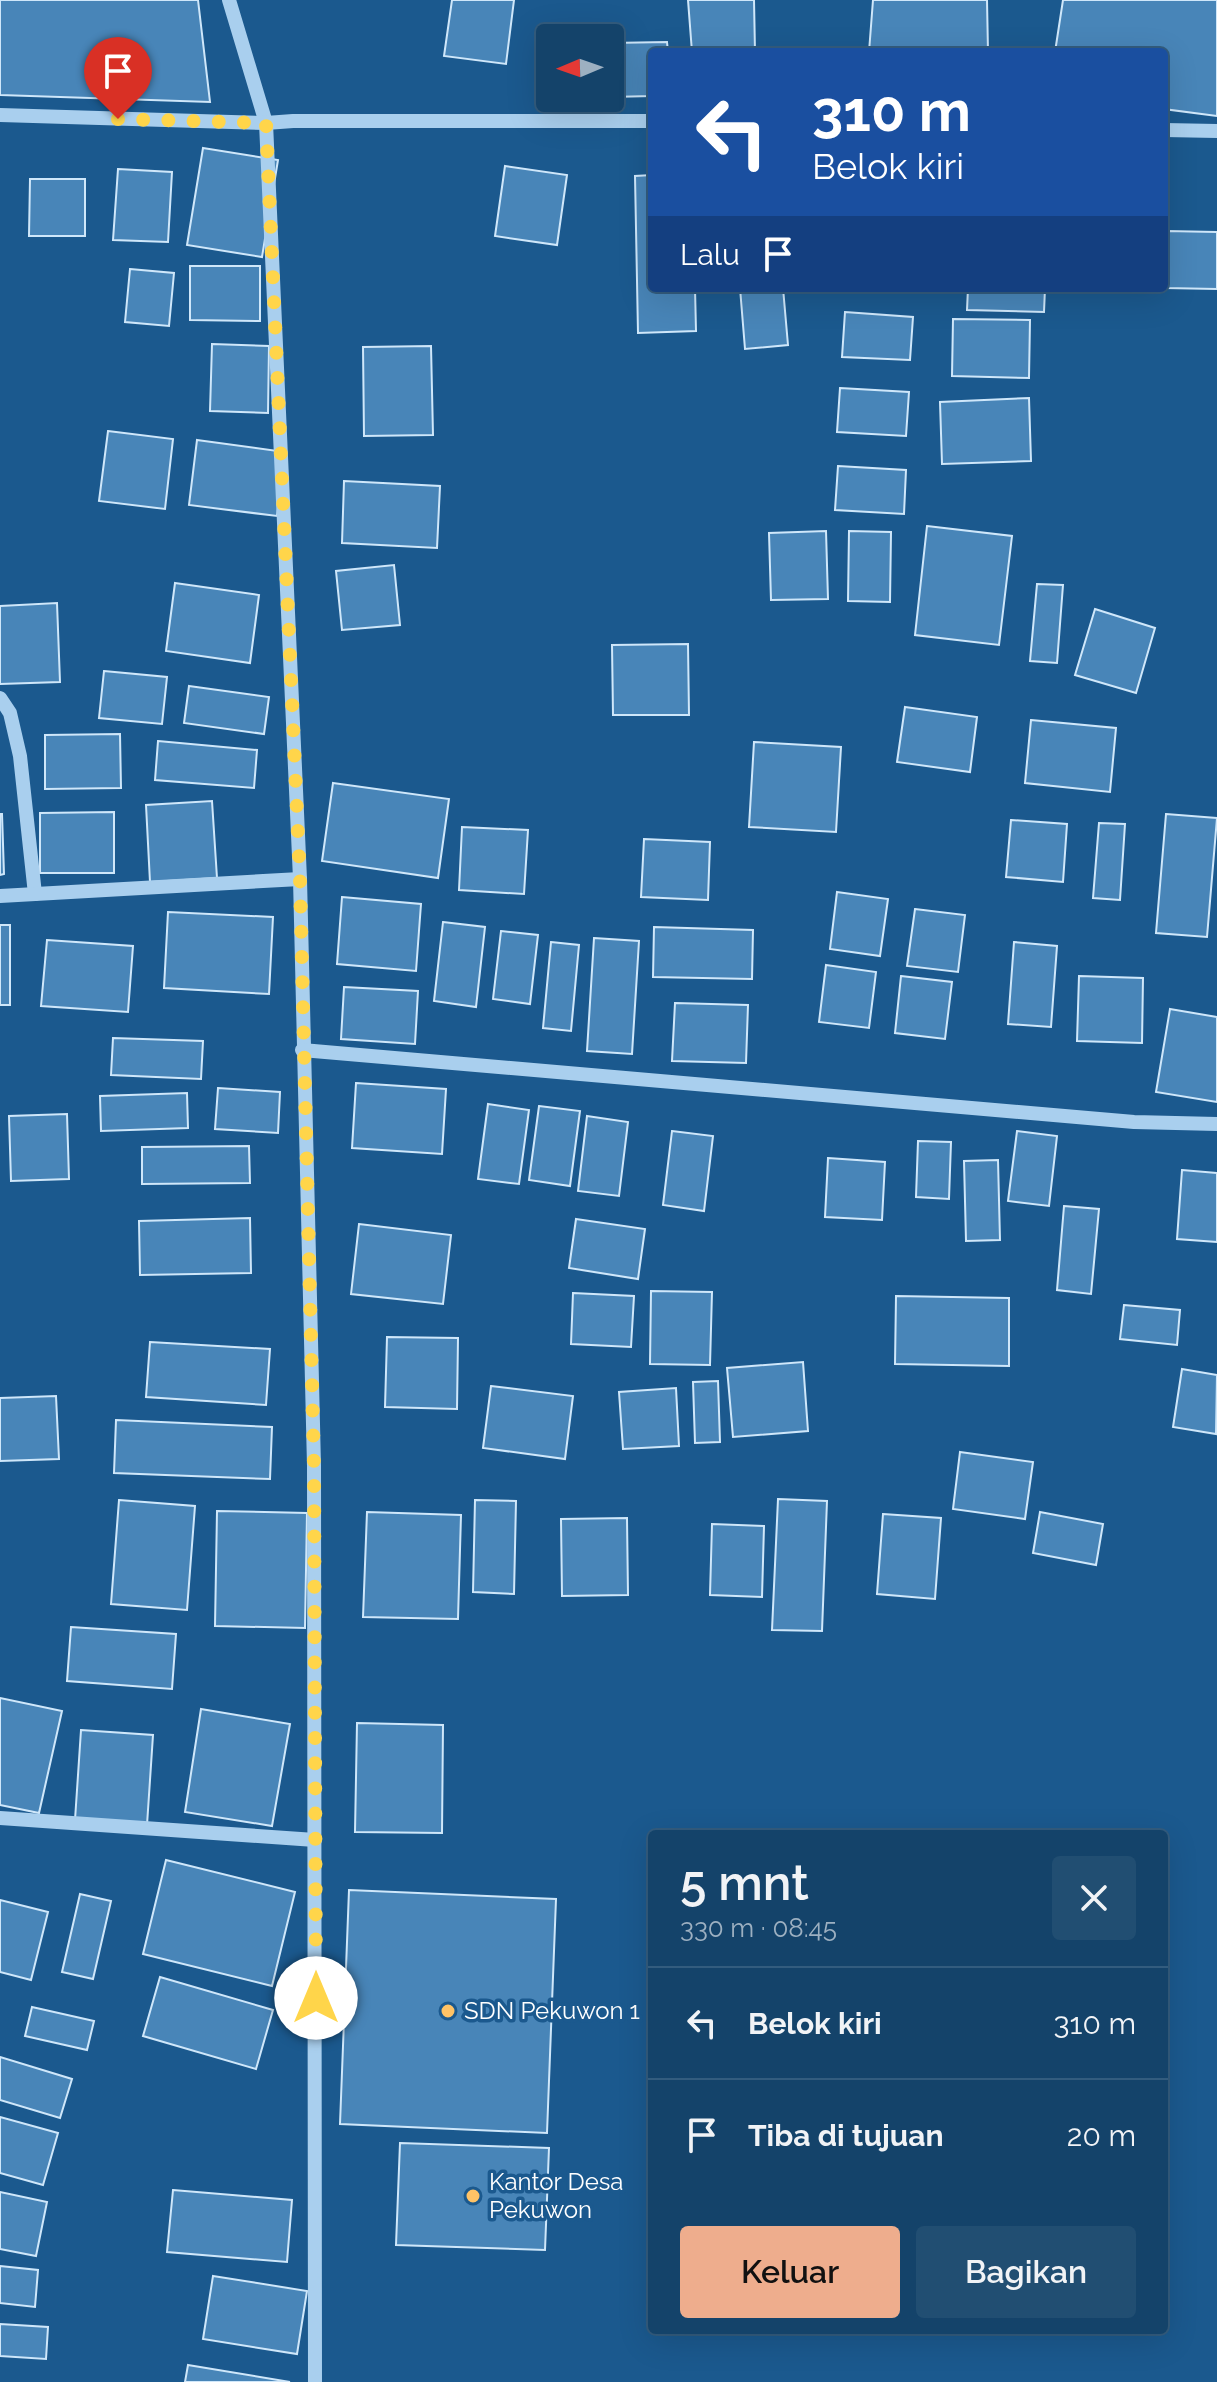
<!DOCTYPE html>
<html lang="id">
<meta charset="utf-8">
<style>
:root{--surface:#14436a;--page:#214e72;--text:#f1f3f6;--muted:#9db0c1;--line:#335c7e;--accent:#eead8d}
body{margin:0;font-family:Raleway,sans-serif;background:var(--page);color:var(--text);height:100vh;display:flex;flex-direction:column;font-size:30px;white-space:nowrap}
*{box-sizing:border-box;margin:0}
p{font-size:26px;color:var(--muted)}
.icon{flex:none;width:44px;height:44px;fill:none;stroke:currentColor;stroke-width:2;stroke-linecap:round;stroke-linejoin:round}
.map{position:relative;flex:1;overflow:hidden}
.details{position:absolute;left:648px;top:1830px;width:520px;height:504px;display:flex;flex-direction:column;background:var(--surface);border-radius:8px;box-shadow:0 8px 32px #0002,0 0 0 2px var(--line)}
.details>*{flex:none}
.banner{position:absolute;left:648px;top:48px;width:520px;height:244px;border-radius:8px;box-shadow:0 8px 32px #0002,0 0 0 2px var(--line);background:#1a4fa0;color:#fff;overflow:hidden}
.needle{width:52px;rotate:268deg}
.controls{position:absolute;left:536px;top:24px;display:grid;gap:16px}
.controls a{display:grid;place-items:center;width:88px;height:88px;border-radius:8px;background:var(--surface);box-shadow:0 8px 32px #0002,0 0 0 2px var(--line);font-size:40px}
.pin{position:absolute;display:grid;place-items:center;width:68px;height:68px;color:#fff;margin:-82px -34px;border-radius:50% 50% 50% 0;rotate:-45deg;box-shadow:0 0 8px #0007}
.pin .icon{rotate:45deg}
.me{position:absolute;width:88px;margin:-44px;rotate:0deg;stroke-linejoin:round;filter:drop-shadow(0 0 6px #0008)}
.turn{display:flex;align-items:center;gap:28px;height:168px;padding:0 32px;font-size:36px}
.turn .icon{width:104px;height:104px;stroke-width:2.5}
.turn b{display:block;font-size:56px;line-height:68px}
.then{display:flex;align-items:center;height:76px;padding:0 32px;background:#0003;gap:16px;font-size:30px}
.round{display:grid;place-items:center;flex:none;width:84px;height:84px;border-radius:8px;background:var(--page)}
.summary{display:flex;align-items:center;justify-content:space-between;height:136px;padding:0 32px}
h1{font-size:48px;font-weight:600;line-height:60px}
.button{display:flex;gap:16px;margin-top:auto;padding:16px 32px}
.button a{flex:1;height:92px;border-radius:8px;background:var(--accent);color:#111;font-size:32px;font-weight:600;line-height:92px;text-align:center}
.button a+a{background:var(--page);color:var(--text)}
ul{padding:0;list-style:none}
li{display:flex;align-items:center;gap:24px;height:112px;padding:0 32px;border-top:2px solid var(--line)}
li div{flex:1}
li b{display:block;font-size:30px}
li em{font-style:normal}
.map>svg:first-child{display:block}
.building{fill:#4885b8;stroke:#cfe7fa;stroke-width:2}
.lines{fill:none;stroke-linecap:round;stroke-linejoin:round}
.minor{stroke:#a9cfee;stroke-width:14}
.route{stroke:#ffd54a;stroke-width:14;stroke-dasharray:0 25.2}
.poi-dot{fill:#ffc366;stroke:#1b598e;stroke-width:3}
.labels{text-anchor:middle;stroke-width:7;stroke-linejoin:round;paint-order:stroke}
.poi-label{font-size:24px;fill:#fff;stroke:#1b598e;text-anchor:start}
</style>
<div class="map">
<svg width="1217" height="2382" viewBox="0 0 1217 2382">
<rect width="100%" height="100%" fill="#1b598e"/>
<g class="building">
<polygon points="0,0 198,0 210,102 0,95"/>
<polygon points="452,0 514,0 506,64 444,56"/>
<polygon points="688,0 754,0 755,52 692,52"/>
<polygon points="873,0 987,0 988,52 869,52"/>
<polygon points="1063,0 1217,0 1217,116 1164,109 1164,52 1055,52"/>
<polygon points="667,42 668,52 652,52 652,96 610,97 610,43"/>
<polygon points="203,148 278,160 262,257 187,245"/>
<polygon points="505,166 567,175 557,245 495,236"/>
<polygon points="118,169 172,172 168,242 113,240"/>
<polygon points="652,175 652,288 695,288 696,331 638,333 635,176"/>
<polygon points="30,179 85,179 85,236 29,236"/>
<polygon points="1166,231 1217,232 1217,289 1165,288"/>
<polygon points="190,266 260,266 260,321 190,320"/>
<polygon points="130,269 174,273 169,326 125,322"/>
<polygon points="740,288 783,288 788,345 745,349"/>
<polygon points="968,288 1045,288 1044,312 967,310"/>
<polygon points="845,312 913,317 910,360 842,357"/>
<polygon points="953,319 1030,320 1029,378 952,376"/>
<polygon points="212,344 269,346 268,413 210,411"/>
<polygon points="431,346 433,435 364,436 363,347"/>
<polygon points="840,388 909,392 906,436 837,432"/>
<polygon points="1029,398 1031,461 942,464 940,402"/>
<polygon points="108,431 173,439 165,509 99,501"/>
<polygon points="197,440 285,452 277,516 189,505"/>
<polygon points="838,466 906,470 904,514 835,510"/>
<polygon points="344,481 440,486 437,548 342,543"/>
<polygon points="927,526 1012,536 999,645 915,635"/>
<polygon points="826,531 828,599 771,600 769,533"/>
<polygon points="849,531 891,532 890,602 848,601"/>
<polygon points="394,565 400,625 342,630 336,571"/>
<polygon points="175,583 259,595 250,663 166,651"/>
<polygon points="1037,584 1063,585 1057,663 1030,661"/>
<polygon points="57,603 60,682 0,684 0,606"/>
<polygon points="1095,609 1155,628 1136,693 1075,675"/>
<polygon points="688,644 689,715 613,715 612,645"/>
<polygon points="104,671 167,677 162,724 99,718"/>
<polygon points="189,686 269,697 264,734 184,723"/>
<polygon points="905,707 977,717 970,772 897,762"/>
<polygon points="1031,720 1116,728 1110,792 1025,783"/>
<polygon points="120,734 121,788 45,789 45,735"/>
<polygon points="158,741 257,750 254,788 155,780"/>
<polygon points="754,742 841,747 836,832 749,827"/>
<polygon points="333,783 449,799 438,878 322,861"/>
<polygon points="212,801 217,878 150,882 146,805"/>
<polygon points="114,812 114,873 40,873 40,813"/>
<polygon points="0,814 2,814 4,874 0,875"/>
<polygon points="1166,814 1217,818 1207,937 1156,933"/>
<polygon points="1011,820 1067,824 1063,882 1006,877"/>
<polygon points="1099,823 1125,824 1120,900 1093,898"/>
<polygon points="462,827 528,830 524,894 459,890"/>
<polygon points="644,839 710,842 708,900 641,897"/>
<polygon points="837,892 888,899 880,956 830,949"/>
<polygon points="342,897 421,904 416,971 337,964"/>
<polygon points="915,909 965,915 958,972 907,966"/>
<polygon points="168,912 273,917 269,994 164,988"/>
<polygon points="443,922 485,927 476,1007 434,1001"/>
<rect x="0" y="925" width="10" height="80"/>
<polygon points="654,927 753,930 752,979 653,977"/>
<polygon points="501,931 538,935 530,1004 493,999"/>
<polygon points="594,938 639,941 632,1054 587,1051"/>
<polygon points="47,940 133,946 128,1012 41,1006"/>
<polygon points="551,942 579,945 571,1031 543,1028"/>
<polygon points="1014,942 1057,946 1051,1027 1008,1024"/>
<polygon points="826,965 876,972 869,1028 819,1022"/>
<polygon points="901,976 952,982 945,1039 895,1033"/>
<polygon points="1079,976 1143,978 1142,1043 1077,1041"/>
<polygon points="344,987 418,991 415,1044 341,1039"/>
<polygon points="675,1003 748,1005 746,1063 672,1061"/>
<polygon points="1170,1009 1217,1017 1217,1102 1156,1092"/>
<polygon points="113,1038 203,1041 201,1079 111,1075"/>
<polygon points="356,1083 446,1089 442,1154 352,1148"/>
<polygon points="218,1088 280,1092 278,1133 215,1129"/>
<polygon points="187,1093 188,1128 101,1131 100,1096"/>
<polygon points="488,1104 529,1110 519,1184 478,1179"/>
<polygon points="539,1106 580,1111 570,1186 529,1180"/>
<polygon points="67,1114 69,1179 11,1181 9,1116"/>
<polygon points="587,1116 628,1122 619,1196 578,1191"/>
<polygon points="672,1131 713,1136 704,1211 663,1205"/>
<polygon points="1017,1131 1057,1136 1049,1206 1008,1201"/>
<polygon points="918,1141 951,1142 949,1199 916,1197"/>
<polygon points="249,1146 250,1183 142,1184 142,1147"/>
<polygon points="828,1158 885,1162 882,1220 825,1217"/>
<polygon points="998,1160 1000,1240 966,1241 964,1161"/>
<polygon points="1182,1170 1217,1173 1217,1242 1177,1239"/>
<polygon points="1064,1206 1099,1209 1091,1294 1057,1290"/>
<polygon points="250,1218 251,1273 140,1275 139,1221"/>
<polygon points="576,1219 645,1229 638,1279 569,1268"/>
<polygon points="359,1224 451,1235 443,1304 351,1294"/>
<polygon points="651,1291 712,1292 710,1365 650,1364"/>
<polygon points="573,1293 634,1296 631,1347 571,1344"/>
<polygon points="896,1296 1009,1298 1009,1366 895,1364"/>
<polygon points="1124,1305 1180,1310 1177,1345 1120,1339"/>
<polygon points="387,1337 458,1338 457,1409 385,1407"/>
<polygon points="150,1342 270,1349 266,1405 146,1397"/>
<polygon points="803,1362 808,1431 733,1437 727,1368"/>
<polygon points="1182,1369 1217,1375 1216,1434 1173,1427"/>
<polygon points="718,1381 720,1442 695,1443 693,1382"/>
<polygon points="491,1386 573,1396 565,1459 483,1448"/>
<polygon points="676,1388 679,1446 623,1449 619,1392"/>
<polygon points="56,1396 59,1459 0,1461 0,1398"/>
<polygon points="116,1420 272,1427 270,1479 114,1473"/>
<polygon points="960,1452 1033,1462 1025,1519 953,1509"/>
<polygon points="778,1499 827,1501 822,1631 772,1630"/>
<polygon points="119,1500 195,1506 187,1610 111,1604"/>
<polygon points="475,1500 516,1501 514,1594 473,1592"/>
<polygon points="217,1511 307,1513 305,1628 215,1626"/>
<polygon points="367,1512 461,1515 458,1619 363,1617"/>
<polygon points="1040,1512 1103,1524 1096,1565 1033,1553"/>
<polygon points="883,1514 941,1518 935,1599 877,1594"/>
<polygon points="627,1518 628,1595 562,1596 561,1519"/>
<polygon points="712,1524 764,1526 762,1597 710,1595"/>
<polygon points="71,1627 176,1634 172,1689 67,1681"/>
<polygon points="0,1698 62,1711 39,1813 0,1805"/>
<polygon points="201,1709 290,1724 272,1826 185,1812"/>
<polygon points="357,1723 443,1725 442,1833 355,1832"/>
<polygon points="81,1730 153,1735 147,1825 75,1820"/>
<polygon points="166,1860 295,1892 272,1986 143,1954"/>
<polygon points="349,1890 556,1899 547,2133 340,2124"/>
<polygon points="80,1894 111,1901 93,1979 62,1972"/>
<polygon points="0,1900 48,1912 31,1980 0,1972"/>
<polygon points="160,1977 273,2010 256,2069 143,2036"/>
<polygon points="32,2007 94,2021 87,2050 25,2036"/>
<polygon points="0,2057 72,2079 60,2118 0,2100"/>
<polygon points="0,2117 58,2133 43,2185 0,2173"/>
<polygon points="400,2143 549,2148 545,2250 396,2245"/>
<polygon points="173,2190 292,2200 287,2262 167,2252"/>
<polygon points="0,2192 47,2202 36,2256 0,2249"/>
<polygon points="0,2266 38,2270 35,2307 0,2303"/>
<polygon points="213,2276 307,2291 297,2354 203,2339"/>
<polygon points="0,2324 48,2327 46,2359 0,2356"/>
<polygon points="188,2365 290,2382 185,2382"/>
</g>
<g class="lines">
<g class="minor">
<polyline points="229,0 266,123 300,879 314,1466 315,2382"/>
<polyline points="0,115 266,123 293,121 652,121"/>
<polyline points="1164,130 1217,131"/>
<polyline points="0,698 10,713 20,756 35,894"/>
<polyline points="0,896 300,879"/>
<polyline points="302,1050 1134,1122 1217,1124"/>
<polyline points="0,1818 315,1840"/>
</g>
</g>
<g class="lines">
<polyline class="route" points="118,119 266,123 300,879 314,1466 316,1998"/>
</g>
<g class="poi-dot">
<circle cx="448" cy="2011" r="8"/>
<circle cx="473" cy="2196" r="8"/>
</g>
<g class="labels">
<g class="poi-label">
<text x="464" y="2019">SDN Pekuwon 1</text>
<text x="489" y="2190">Kantor Desa<tspan x="489" dy="28">Pekuwon</tspan></text>
</g>
</g>
</svg>
<div class="controls">
<a><svg class="needle" viewBox="-14 -14 28 28"><path d="M0-13l5 13h-10z" fill="#e53935"/><path d="M0 13l5-13h-10z" fill="#9db0c1"/></svg></a>
</div>
<div class="pin" style="left:118px;top:119px;background:#d93025"><svg class="icon" aria-label="arrive" viewBox="0 0 24 24"><path d="M6 21V4h12l-3 4 3 4H6"/></svg></div>
<svg class="me" style="left:316px;top:1998px" viewBox="-20 -20 40 40"><circle r="19" fill="#fff"/><path d="M0-13L10 11 0 6-10 11z" fill="#ffd54a"/></svg>
<div class="banner">
<div class="turn"><svg class="icon" aria-label="left" viewBox="0 0 24 24"><path d="M17 20v-9H6M10 6l-5 5 5 5"/></svg><div><b>310 m</b>Belok kiri</div></div>
<div class="then">Lalu<svg class="icon" aria-label="arrive" viewBox="0 0 24 24"><path d="M6 21V4h12l-3 4 3 4H6"/></svg></div>
</div>
<section class="details">
<div class="summary"><div><h1>5 mnt</h1><p>330 m · 08:45</p></div><a class="round"><svg class="icon" aria-label="close" viewBox="0 0 24 24"><path d="M6 6l12 12M18 6L6 18"/></svg></a></div>
<ul>
<li><svg class="icon" aria-label="left" viewBox="0 0 24 24"><path d="M17 20v-9H6M10 6l-5 5 5 5"/></svg><div><b>Belok kiri</b></div><em>310 m</em></li>
<li><svg class="icon" aria-label="arrive" viewBox="0 0 24 24"><path d="M6 21V4h12l-3 4 3 4H6"/></svg><div><b>Tiba di tujuan</b></div><em>20 m</em></li>
</ul>
<div class="button"><a>Keluar</a><a>Bagikan</a></div>
</section>
</div>
